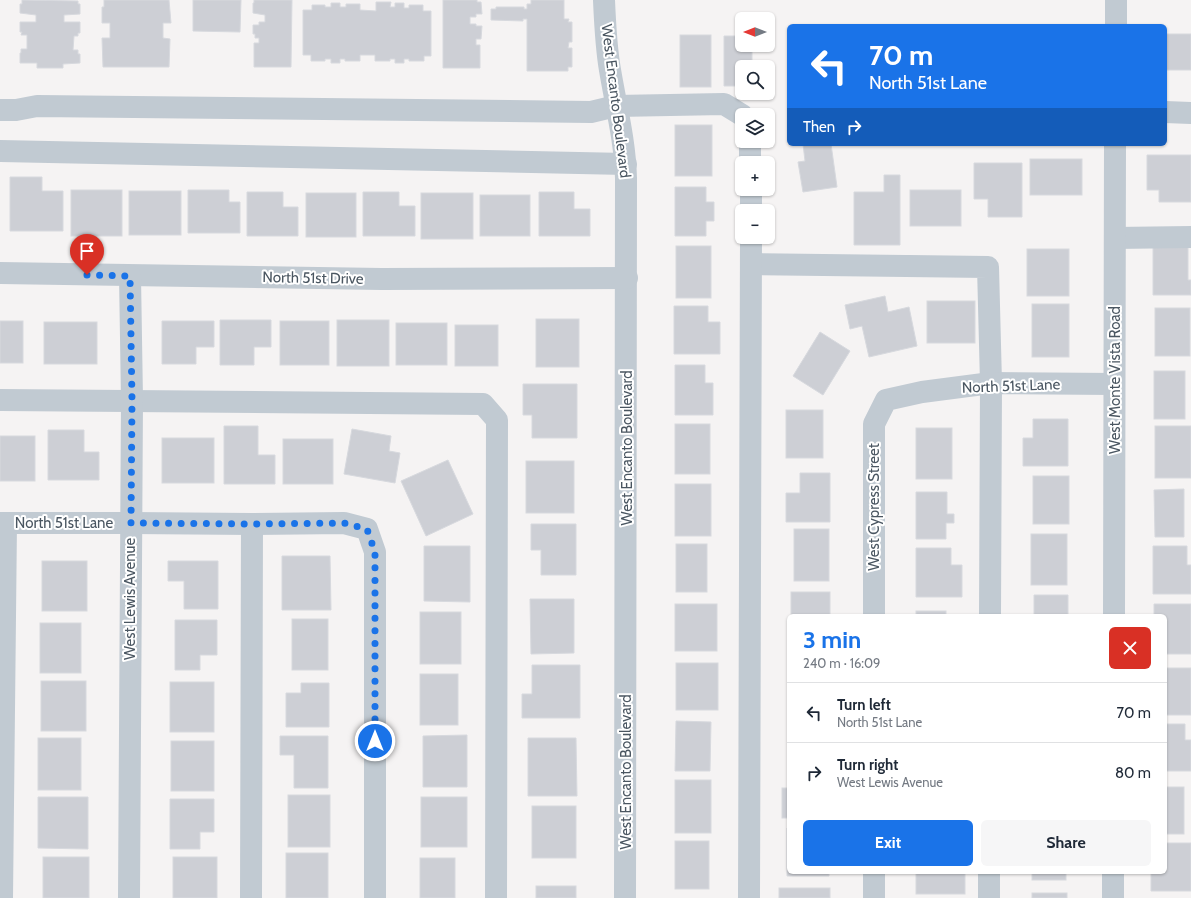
<!DOCTYPE html>
<meta charset="utf-8">
<style>
:root{--surface:#fff;--page:#f6f6f7;--text:#1f2937;--muted:#747a83;--line:#e0e1e3;--accent:#1a73e8}
body{margin:0;font-family:Cabin,sans-serif;background:var(--page);color:var(--text);height:100vh;display:flex;flex-direction:column;font-size:15px;white-space:nowrap}
*{box-sizing:border-box;margin:0}
p{font-size:13px;color:var(--muted)}
.icon{flex:none;width:22px;height:22px;fill:none;stroke:currentColor;stroke-width:2;stroke-linecap:round;stroke-linejoin:round}
.map{position:relative;flex:1;overflow:hidden}
.sheet{position:absolute;left:787px;top:614px;width:380px;height:260px;display:flex;flex-direction:column;background:var(--surface);border-radius:6px;box-shadow:0 1px 3px #0004}
.sheet>*{flex:none}
.top-card{position:absolute;left:787px;top:24px;width:380px;height:122px;border-radius:6px;box-shadow:0 1px 3px #0004;background:#1a73e8;color:#fff;overflow:hidden}
.needle{width:26px;rotate:270deg}
.buttons{position:absolute;left:735px;top:12px;display:grid;gap:8px}
.buttons a{display:grid;place-items:center;width:40px;height:40px;border-radius:6px;background:var(--surface);box-shadow:0 1px 3px #0004;font-size:20px}
.pin{position:absolute;display:grid;place-items:center;width:34px;height:34px;color:#fff;margin:-41px -17px;border-radius:50% 50% 50% 0;rotate:-45deg;box-shadow:0 0 4px #0007}
.pin .icon{rotate:45deg}
.me{position:absolute;width:44px;margin:-22px;rotate:0deg;stroke-linejoin:round;filter:drop-shadow(0 0 3px #0008)}
.turn{display:flex;align-items:center;gap:14px;height:84px;padding:0 16px;font-size:18px}
.turn .icon{width:52px;height:52px;stroke-width:2.5}
.turn b{display:block;font-size:28px;line-height:34px}
.then{display:flex;align-items:center;height:38px;padding:0 16px;background:#0003;gap:8px;font-size:15px}
.round{display:grid;place-items:center;flex:none;width:42px;height:42px;border-radius:6px;background:var(--page)}
.summary{display:flex;align-items:center;justify-content:space-between;height:68px;padding:0 16px}
h1{font-size:24px;font-weight:700;line-height:30px;color:var(--accent)}
.cta{display:flex;gap:8px;margin-top:auto;padding:8px 16px}
.cta a{flex:1;height:46px;border-radius:6px;background:var(--accent);color:#fff;font-size:16px;font-weight:700;line-height:46px;text-align:center}
.cta a+a{background:var(--page);color:var(--text)}
ul{padding:0;list-style:none}
li{display:flex;align-items:center;gap:12px;height:60px;padding:0 16px;border-top:1px solid var(--line)}
li div{flex:1}
li b{display:block;font-size:15px}
li em{font-style:normal}
.map>svg:first-child{display:block}
.building{fill:#cdcfd5;stroke:#d7d9de}
.lines{fill:none;stroke-linecap:round;stroke-linejoin:round}
.minor{stroke:#c1cad2;stroke-width:22}
.route{stroke:#1a73e8;stroke-width:7;stroke-dasharray:0 12.6}
.labels{text-anchor:middle;stroke-width:4;stroke-linejoin:round;paint-order:stroke}
.street-label{font-size:15px;fill:#4a5661;stroke:#fff}
</style>
<div class="map">
<svg width="1191" height="898" viewBox="0 0 1191 898">
<rect width="100%" height="100%" fill="#f5f3f3"/>
<g class="building">
<polygon points="22,0 78,1 78,4 80,4 80,14 64,15 64,22 80,22 80,33 78,33 78,36 74,36 73,50 78,50 78,54 80,54 80,63 63,64 63,68 37,68 37,63 20,63 20,53 21,53 21,49 27,49 27,35 21,35 22,32 20,32 20,22 36,22 36,15 20,13 20,4 22,4"/>
<polygon points="104,0 169,0 171,23 163,23 163,38 170,39 169,67 103,67 102,38 110,38 110,23 102,23 102,7 104,7"/>
<polygon points="193,0 241,0 240,32 193,31"/>
<polygon points="254,0 292,0 291,67 254,67 254,43 259,43 259,38 255,38 255,34 253,34 253,25 259,25 259,22 265,22 265,15 253,13 253,3 254,3"/>
<polygon points="443,0 477,0 477,2 481,2 482,14 476,14 476,17 470,17 470,24 476,24 476,26 482,26 481,39 476,39 476,45 480,45 480,68 443,68"/>
<polygon points="531,0 564,0 564,19 569,19 568,22 572,22 572,42 569,42 568,48 572,48 572,67 568,67 568,71 527,71 527,19 523,19 523,21 491,20 491,9 496,9 496,7 524,7 524,9 527,9 527,4 531,4"/>
<polygon points="376,2 391,2 390,7 395,7 395,3 404,3 404,8 409,8 409,5 423,5 423,11 431,11 431,56 424,56 424,61 409,61 409,59 404,59 404,63 395,63 395,59 390,59 390,61 375,61 375,55 360,55 360,61 345,61 345,59 340,59 340,63 331,63 331,59 325,59 325,61 311,61 311,55 303,55 303,10 312,10 312,5 325,5 325,7 331,7 331,3 340,3 340,7 346,7 346,4 360,4 360,10 376,11"/>
<rect x="1165" y="34" width="26" height="36"/>
<rect x="680" y="35" width="31" height="52"/>
<polygon points="724,36 742,36 742,45 752,45 752,67 742,67 742,86 724,86"/>
<rect x="675" y="125" width="37" height="51"/>
<polygon points="803,144 831,144 837,187 803,192 798,162 805,161"/>
<polygon points="1147,155 1191,155 1191,202 1159,202 1159,190 1147,190"/>
<rect x="1030" y="159" width="52" height="36"/>
<polygon points="974,163 1022,163 1022,217 988,217 988,199 974,199"/>
<polygon points="884,175 900,175 900,245 854,245 854,192 884,192"/>
<polygon points="10,177 42,177 42,191 63,191 63,231 10,231"/>
<polygon points="675,187 706,187 706,202 714,202 714,221 706,221 706,236 675,236"/>
<rect x="71" y="190" width="51" height="46"/>
<polygon points="188,190 229,190 229,202 240,202 240,233 188,233"/>
<rect x="910" y="190" width="51" height="36"/>
<rect x="129" y="191" width="52" height="44"/>
<polygon points="247,192 283,192 283,207 298,207 298,236 247,236"/>
<polygon points="363,192 399,192 399,206 415,206 415,236 363,236"/>
<polygon points="539,192 574,192 574,209 590,209 590,236 539,236"/>
<rect x="306" y="193" width="50" height="44"/>
<rect x="421" y="193" width="52" height="46"/>
<rect x="480" y="195" width="50" height="41"/>
<rect x="676" y="246" width="35" height="52"/>
<polygon points="1153,247 1188,247 1188,280 1191,280 1191,295 1153,295"/>
<rect x="1027" y="249" width="42" height="47"/>
<polygon points="885,296 888,312 909,307 917,346 869,357 862,326 850,329 845,305"/>
<rect x="927" y="301" width="48" height="42"/>
<rect x="1032" y="304" width="37" height="53"/>
<polygon points="674,306 708,306 708,322 720,322 720,354 674,354"/>
<rect x="1155" y="308" width="35" height="48"/>
<rect x="536" y="319" width="43" height="48"/>
<polygon points="220,320 271,320 271,347 254,347 254,365 220,365"/>
<rect x="337" y="320" width="52" height="46"/>
<rect x="0" y="321" width="23" height="42"/>
<polygon points="162,321 214,321 214,347 196,347 196,364 162,364"/>
<rect x="280" y="321" width="49" height="44"/>
<rect x="44" y="322" width="53" height="42"/>
<rect x="396" y="323" width="51" height="42"/>
<rect x="455" y="325" width="43" height="41"/>
<polygon points="820,332 850,351 823,395 793,376"/>
<polygon points="675,365 705,365 705,383 713,383 713,415 675,415"/>
<rect x="1154" y="371" width="31" height="48"/>
<polygon points="523,384 577,384 577,438 532,438 532,415 523,415"/>
<rect x="786" y="410" width="37" height="48"/>
<polygon points="1033,419 1068,419 1068,466 1023,466 1023,438 1033,438"/>
<rect x="675" y="424" width="35" height="50"/>
<polygon points="224,426 258,426 258,455 275,455 275,484 224,484"/>
<rect x="1155" y="426" width="36" height="52"/>
<rect x="916" y="428" width="36" height="51"/>
<polygon points="352,429 391,436 389,451 400,453 395,483 344,474"/>
<polygon points="48,430 84,430 84,452 99,452 99,480 48,480"/>
<rect x="0" y="436" width="35" height="45"/>
<rect x="162" y="438" width="52" height="45"/>
<rect x="283" y="439" width="50" height="45"/>
<polygon points="448,460 473,514 426,536 401,481"/>
<rect x="526" y="461" width="48" height="52"/>
<polygon points="800,473 830,473 830,522 786,522 786,493 800,493"/>
<rect x="1033" y="476" width="36" height="48"/>
<rect x="675" y="484" width="36" height="52"/>
<polygon points="1184,489 1184,537 1155,537 1154,490"/>
<polygon points="916,492 947,492 947,514 954,514 954,523 946,523 946,539 916,539"/>
<polygon points="531,524 576,524 576,575 541,575 541,550 531,550"/>
<rect x="794" y="529" width="35" height="52"/>
<rect x="1031" y="534" width="36" height="51"/>
<rect x="676" y="544" width="31" height="48"/>
<polygon points="424,546 470,546 470,602 424,601"/>
<polygon points="1153,546 1187,546 1187,565 1191,565 1191,594 1153,594"/>
<polygon points="916,548 951,548 951,565 962,565 962,597 916,597"/>
<polygon points="282,556 330,556 331,610 282,610"/>
<rect x="42" y="561" width="45" height="50"/>
<polygon points="168,561 218,561 218,609 184,609 184,581 168,581"/>
<rect x="791" y="592" width="39" height="24"/>
<polygon points="1034,595 1068,595 1068,616 1023,616 1034,615"/>
<polygon points="530,599 574,599 574,653 531,654"/>
<rect x="675" y="604" width="42" height="47"/>
<polygon points="1154,604 1191,604 1191,654 1165,654 1165,616 1154,616"/>
<rect x="916" y="611" width="30" height="5"/>
<rect x="420" y="612" width="41" height="52"/>
<rect x="292" y="619" width="36" height="51"/>
<polygon points="175,620 217,620 217,655 200,655 200,670 175,670"/>
<rect x="40" y="623" width="41" height="50"/>
<rect x="676" y="663" width="42" height="47"/>
<polygon points="532,665 580,665 580,718 522,718 522,694 532,694"/>
<rect x="1165" y="668" width="26" height="47"/>
<rect x="420" y="674" width="38" height="51"/>
<rect x="41" y="681" width="45" height="50"/>
<rect x="170" y="682" width="44" height="50"/>
<polygon points="301,683 329,683 329,727 286,727 286,693 301,693"/>
<polygon points="676,721 711,722 710,771 675,771"/>
<polygon points="1165,724 1185,724 1185,740 1191,740 1191,771 1165,771"/>
<polygon points="467,735 467,787 423,787 423,736"/>
<polygon points="280,736 328,736 328,788 294,788 294,755 280,755"/>
<rect x="38" y="738" width="43" height="52"/>
<polygon points="528,738 576,738 577,796 528,796"/>
<rect x="171" y="741" width="43" height="50"/>
<rect x="675" y="780" width="36" height="53"/>
<rect x="1165" y="787" width="19" height="47"/>
<rect x="782" y="788" width="7" height="30"/>
<rect x="288" y="795" width="42" height="52"/>
<polygon points="38,797 88,797 88,849 38,848"/>
<rect x="421" y="797" width="46" height="50"/>
<polygon points="170,799 214,799 214,832 200,832 200,849 170,849"/>
<rect x="532" y="806" width="44" height="52"/>
<polygon points="787,828 789,828 789,872 829,872 829,876 787,876"/>
<rect x="675" y="841" width="34" height="48"/>
<polygon points="1165,843 1191,843 1191,891 1151,891 1151,872 1165,872"/>
<rect x="286" y="853" width="42" height="45"/>
<rect x="43" y="857" width="46" height="41"/>
<rect x="173" y="857" width="44" height="41"/>
<rect x="420" y="858" width="35" height="40"/>
<rect x="916" y="872" width="49" height="22"/>
<rect x="1032" y="872" width="34" height="8"/>
<rect x="536" y="886" width="40" height="12"/>
<rect x="779" y="888" width="51" height="10"/>
<rect x="1032" y="893" width="35" height="5"/>
</g>
<g class="lines">
<g class="minor">
<path d="M 604,0 C 605,23 606,47 610,70 C 616,106 625,141 626,178 L 625,898"/>
<polyline points="1116,26 1116,0"/>
<polyline points="0,110 16,110 37,106 591,112 616,106 724,104 742,115"/>
<polyline points="1165,112 1191,113"/>
<polyline points="750,141 750,163"/>
<polyline points="0,151 626,164"/>
<polyline points="751,189 751,211"/>
<polyline points="1115,238 1191,237"/>
<polyline points="752,264 988,267 991,383 990,616"/>
<polyline points="0,273 382,279 627,278"/>
<polyline points="0,400 483,404 497,420 496,898"/>
<polyline points="0,523 131,523 252,524 344,523 367,529 375,552 375,898"/>
<polyline points="874,616 874,424 886,400 922,392 991,383 1114,384"/>
<polyline points="1114,616 1115,144"/>
<polyline points="874,872 874,898"/>
<polyline points="2,898 6,523"/>
<polyline points="129,898 132,400 130,276"/>
<polyline points="251,898 252,524"/>
<polyline points="749,898 751,237"/>
<polyline points="989,898 989,872"/>
<polyline points="1113,898 1113,872"/>
</g>
</g>
<g class="lines">
<polyline class="route" points="87,275 130,276 132,400 131,523 252,524 344,523 367,529 375,552 375,741"/>
</g>
<g class="labels">
<g class="street-label">
<text transform="translate(616 101) rotate(83)" y="5">West Encanto Boulevard</text>
<text transform="translate(313 278) rotate(1)" y="5">North 51st Drive</text>
<text transform="translate(1115 380) rotate(-90)" y="5">West Monte Vista Road</text>
<text transform="translate(1011 386) rotate(-2)" y="5">North 51st Lane</text>
<text transform="translate(627 448) rotate(-90)" y="5">West Encanto Boulevard</text>
<text transform="translate(874 507) rotate(-90)" y="5">West Cypress Street</text>
<text x="64" y="528">North 51st Lane</text>
<text transform="translate(130 599) rotate(-90)" y="5">West Lewis Avenue</text>
<text transform="translate(626 772) rotate(-90)" y="5">West Encanto Boulevard</text>
</g>
</g>
</svg>
<div class="buttons">
<a><svg class="needle" viewBox="-14 -14 28 28"><path d="M0-13l5 13h-10z" fill="#e53935"/><path d="M0 13l5-13h-10z" fill="#747a83"/></svg></a>
<a><svg class="icon" aria-label="search" viewBox="0 0 24 24"><circle cx="10" cy="10" r="6"/><path d="M15 15l6 6"/></svg></a>
<a><svg class="icon" aria-label="layers" viewBox="0 0 24 24"><path d="M12 4l9 5-9 5-9-5zM3 14l9 5 9-5"/></svg></a>
<a>+</a>
<a>−</a>
</div>
<div class="pin" style="left:87px;top:275px;background:#d93025"><svg class="icon" aria-label="arrive" viewBox="0 0 24 24"><path d="M6 21V4h12l-3 4 3 4H6"/></svg></div>
<svg class="me" style="left:375px;top:741px" viewBox="-20 -20 40 40"><circle r="17" fill="#1a73e8" stroke="#fff" stroke-width="3"/><path d="M0-11L8 9 0 5-8 9z" fill="#fff"/></svg>
<div class="top-card">
<div class="turn"><svg class="icon" aria-label="left" viewBox="0 0 24 24"><path d="M17 20v-9H6M10 6l-5 5 5 5"/></svg><div><b>70 m</b>North 51st Lane</div></div>
<div class="then">Then<svg class="icon" aria-label="right" viewBox="0 0 24 24"><path d="M7 20v-9h11M14 6l5 5-5 5"/></svg></div>
</div>
<section class="sheet">
<div class="summary"><div><h1>3 min</h1><p>240 m · 16:09</p></div><a class="round" style="background:#d93025;color:#fff"><svg class="icon" aria-label="close" viewBox="0 0 24 24"><path d="M6 6l12 12M18 6L6 18"/></svg></a></div>
<ul>
<li><svg class="icon" aria-label="left" viewBox="0 0 24 24"><path d="M17 20v-9H6M10 6l-5 5 5 5"/></svg><div><b>Turn left</b><p>North 51st Lane</p></div><em>70 m</em></li>
<li><svg class="icon" aria-label="right" viewBox="0 0 24 24"><path d="M7 20v-9h11M14 6l5 5-5 5"/></svg><div><b>Turn right</b><p>West Lewis Avenue</p></div><em>80 m</em></li>
</ul>
<div class="cta"><a>Exit</a><a>Share</a></div>
</section>
</div>
